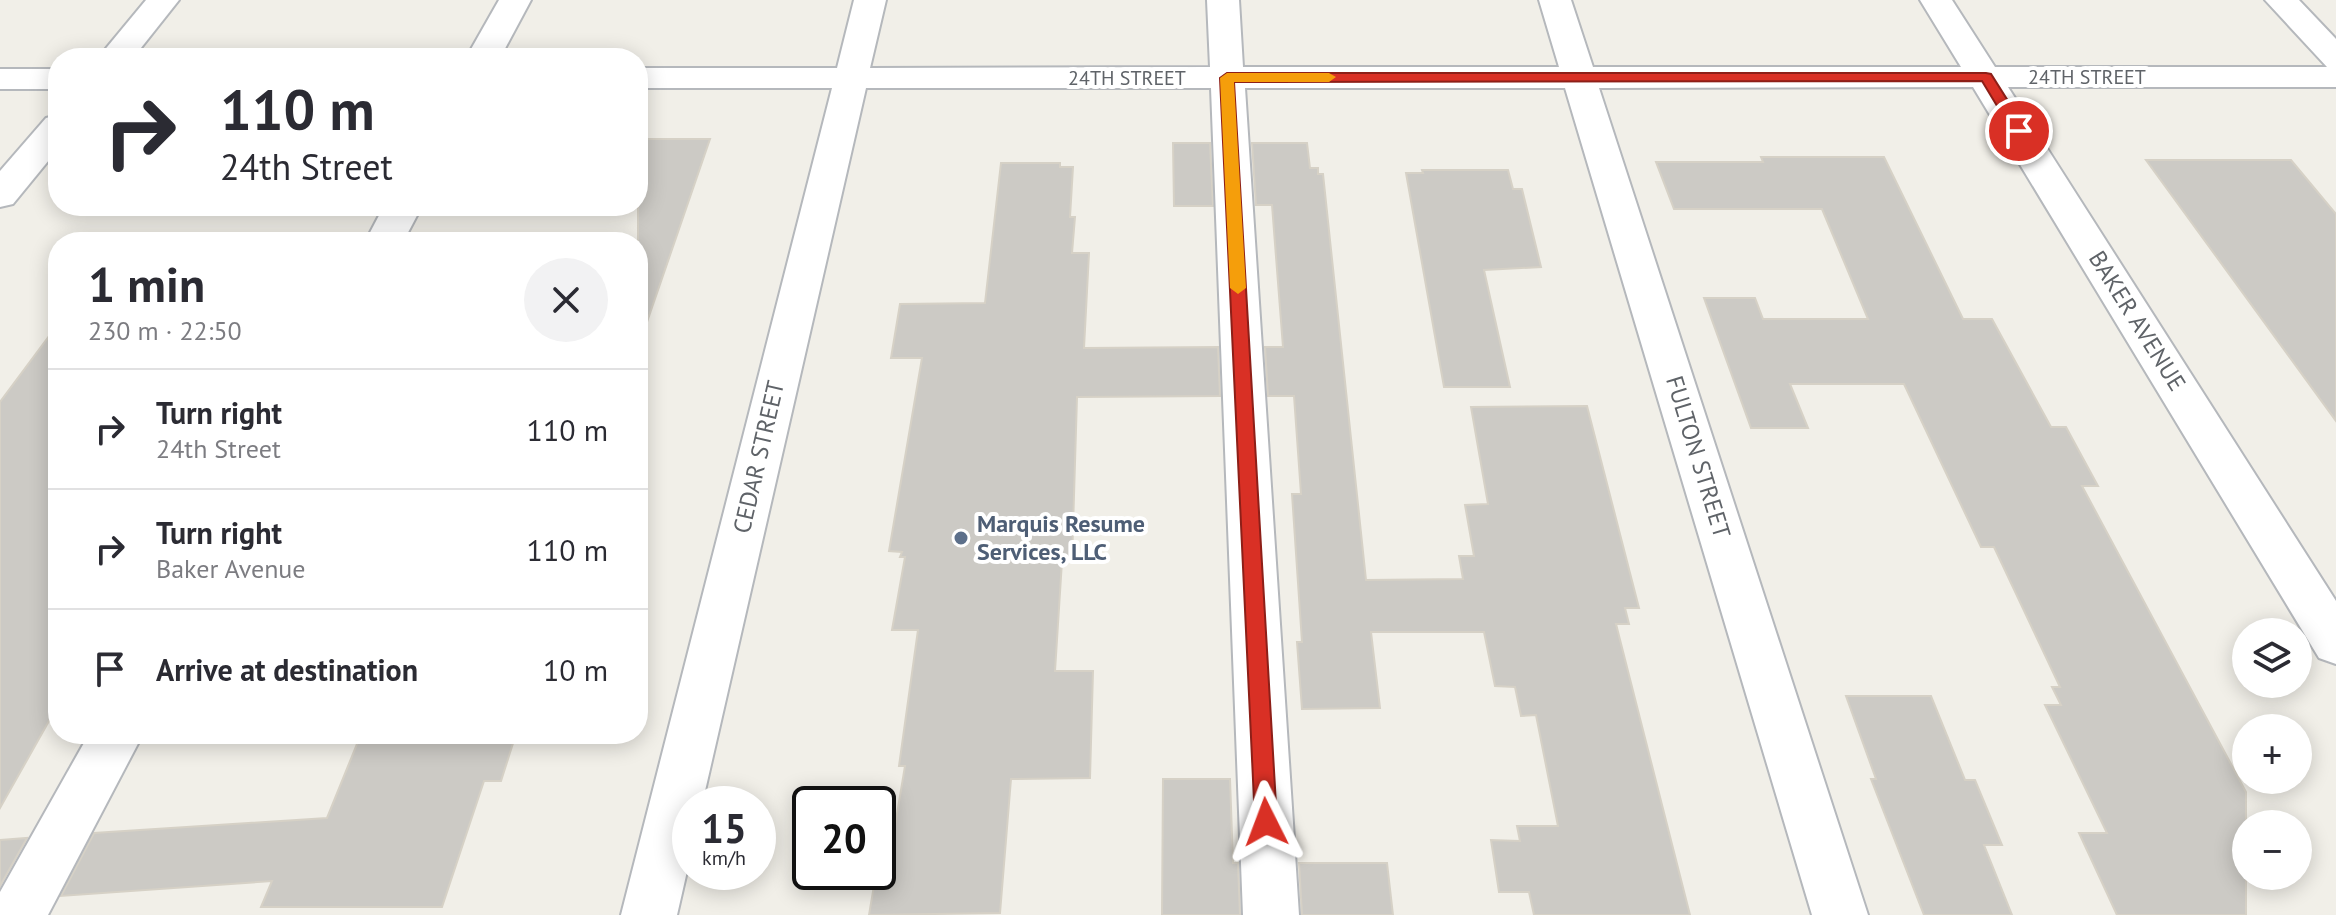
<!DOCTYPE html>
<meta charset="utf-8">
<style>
:root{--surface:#fff;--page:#f2f2f3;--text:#2b2b33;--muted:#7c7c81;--line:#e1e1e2}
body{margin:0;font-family:"PT Sans",sans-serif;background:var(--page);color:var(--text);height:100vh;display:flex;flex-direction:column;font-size:30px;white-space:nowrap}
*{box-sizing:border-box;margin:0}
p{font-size:26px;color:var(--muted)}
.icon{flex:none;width:44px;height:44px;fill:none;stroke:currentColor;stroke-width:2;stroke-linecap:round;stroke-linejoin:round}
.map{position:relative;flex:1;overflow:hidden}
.sheet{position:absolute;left:48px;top:232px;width:600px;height:512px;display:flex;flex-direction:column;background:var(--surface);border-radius:32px;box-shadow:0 4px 20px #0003}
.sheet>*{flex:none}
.banner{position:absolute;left:48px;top:48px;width:600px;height:168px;border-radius:32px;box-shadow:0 4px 20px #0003;background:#fff;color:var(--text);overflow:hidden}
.controls{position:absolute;left:2232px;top:618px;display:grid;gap:16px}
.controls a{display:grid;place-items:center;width:80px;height:80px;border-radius:50%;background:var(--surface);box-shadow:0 4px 20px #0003;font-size:40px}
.speed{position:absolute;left:672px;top:786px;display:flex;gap:16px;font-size:40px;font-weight:700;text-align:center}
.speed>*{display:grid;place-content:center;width:104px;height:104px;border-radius:50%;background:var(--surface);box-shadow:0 4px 20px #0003;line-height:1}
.speed small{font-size:20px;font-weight:400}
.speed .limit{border:4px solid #111;border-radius:12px;background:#fff;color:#111}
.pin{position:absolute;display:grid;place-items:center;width:68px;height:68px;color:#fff;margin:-34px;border:4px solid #fff;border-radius:50%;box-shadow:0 2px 8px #0007}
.me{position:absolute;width:88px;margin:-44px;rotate:357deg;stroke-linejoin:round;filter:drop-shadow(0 0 6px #0008)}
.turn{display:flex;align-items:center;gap:28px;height:168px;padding:0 40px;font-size:36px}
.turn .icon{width:104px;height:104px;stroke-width:2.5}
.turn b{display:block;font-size:56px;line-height:68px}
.round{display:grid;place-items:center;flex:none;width:84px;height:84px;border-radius:42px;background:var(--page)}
.summary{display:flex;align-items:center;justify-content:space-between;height:136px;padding:0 40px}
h1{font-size:48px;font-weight:600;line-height:60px}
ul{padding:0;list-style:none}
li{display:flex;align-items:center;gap:24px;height:120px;padding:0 40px;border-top:2px solid var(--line)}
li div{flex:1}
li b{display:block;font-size:30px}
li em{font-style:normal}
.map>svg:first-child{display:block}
.building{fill:#cccac5;stroke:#d6d1c6;stroke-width:2}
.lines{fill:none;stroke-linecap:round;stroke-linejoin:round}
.minor-casing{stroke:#b5b8bc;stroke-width:4}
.minor{fill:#fff;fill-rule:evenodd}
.route{fill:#d93025;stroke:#8d1f18;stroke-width:2}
.slow{fill:#f59e0b}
.service-dot{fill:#5c6f8a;stroke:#fff;stroke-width:3}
.labels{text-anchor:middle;stroke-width:8;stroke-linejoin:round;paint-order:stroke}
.far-street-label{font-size:20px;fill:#5f6368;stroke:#fff}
.street-label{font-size:24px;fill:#5f6368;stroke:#fff}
.service-label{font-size:24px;font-weight:bold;fill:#4e5e75;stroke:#fff;text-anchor:start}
</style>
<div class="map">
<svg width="2336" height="915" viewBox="0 0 2336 915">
<rect width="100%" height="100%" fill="#f1efe8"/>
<g class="building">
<polygon points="638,139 710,139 646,325 638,324"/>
<polygon points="1173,143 1210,143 1213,206 1174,206"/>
<polygon points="1252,143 1307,143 1310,168 1318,168 1318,174 1323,174 1366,580 1463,579 1459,556 1474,556 1465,505 1488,504 1471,407 1587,406 1639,608 1625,608 1629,624 1616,624 1690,915 1534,915 1529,892 1499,892 1491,840 1520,841 1517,826 1558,826 1536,715 1521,716 1515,687 1495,686 1484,632 1371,632 1380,708 1302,709 1297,642 1302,642 1292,494 1301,494 1294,396 1268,396 1265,347 1283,347 1272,205 1256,205"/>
<polygon points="1761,157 1884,157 1963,319 1992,319 2051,427 2066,427 2098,486 2082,486 2246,792 2246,915 2117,915 2079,833 2107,833 2045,705 2061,705 2052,687 2060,687 1994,547 1981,547 1904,384 1790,384 1808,428 1751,428 1704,298 1755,298 1763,319 1868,319 1822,209 1674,209 1656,162 1763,162"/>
<polygon points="2146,160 2291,160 2336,214 2336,421"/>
<polygon points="1001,163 1060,163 1060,167 1073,167 1070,217 1075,217 1072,253 1089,253 1084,348 1218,347 1220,396 1077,397 1072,561 1062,561 1055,671 1093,671 1090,778 1011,779 1000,913 869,915 878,862 889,862 905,766 899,766 918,630 892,630 905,557 900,557 902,552 889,551 922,358 891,358 900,304 985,303"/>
<polygon points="1422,170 1508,170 1513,189 1522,189 1541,267 1484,270 1510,387 1444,387 1406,173 1423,173"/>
<polygon points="58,324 58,705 0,808 0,402"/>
<polygon points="1846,696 1931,696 1965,780 1975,780 2002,845 1984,845 2012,915 1924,915 1871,779 1876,779"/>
<polygon points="361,734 516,734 501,781 484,781 442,907 261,907 272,881 61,896 94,833 327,818"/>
<polygon points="1163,779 1230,779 1233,863 1238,863 1240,915 1162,915"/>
<polygon points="27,838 0,886 0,840"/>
<polygon points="1299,863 1387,863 1393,915 1302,915"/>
</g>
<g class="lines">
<defs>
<g id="minor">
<polygon points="146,0 179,0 133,58 98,58"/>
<polygon points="499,0 531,0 500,58 466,58"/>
<polygon points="854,0 886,0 870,68 1210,67 1207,0 1239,0 1243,67 1559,67 1539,0 1571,0 1593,67 1961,67 1920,0 1952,0 1995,67 2327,67 2265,0 2299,0 2336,39 2336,87 2008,87 2336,601 2336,664 2319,658 1973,87 1599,88 1868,915 1812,915 1565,88 1245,88 1299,915 1243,915 1211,88 866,88 702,804 690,804 690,858 677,915 621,915 832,88 638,88 638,68 837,68"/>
<rect x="0" y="69" width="58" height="20"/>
<polygon points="58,115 58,149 13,204 0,207 0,171 46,118"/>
<polygon points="384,206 422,206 403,242 365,242"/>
<polygon points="89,734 143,734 48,915 0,915 0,892"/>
</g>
</defs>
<use href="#minor" class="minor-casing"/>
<use href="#minor" class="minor"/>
</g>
<polygon class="route" points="1227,73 1986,73 1991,74 2027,131 2025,134 2014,134 1982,81 1234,82 1277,822 1274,830 1266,833 1258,830 1255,822 1220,78"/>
<polygon class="slow" points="1227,73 1329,73 1336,77 1329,82 1234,82 1246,288 1238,294 1230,288 1220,78"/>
<circle class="service-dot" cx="961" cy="538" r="8"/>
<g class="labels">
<g class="far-street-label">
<text x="2087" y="84">24TH STREET</text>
<text x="1127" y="85">24TH STREET</text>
</g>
<g class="street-label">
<text transform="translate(2137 321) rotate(58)" y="8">BAKER AVENUE</text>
<text transform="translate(759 457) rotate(-77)" y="8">CEDAR STREET</text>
<text transform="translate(1698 457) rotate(73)" y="8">FULTON STREET</text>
</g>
<g class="service-label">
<text x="977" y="532">Marquis Resume<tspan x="977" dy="28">Services, LLC</tspan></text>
</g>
</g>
</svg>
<div class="controls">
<a><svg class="icon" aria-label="layers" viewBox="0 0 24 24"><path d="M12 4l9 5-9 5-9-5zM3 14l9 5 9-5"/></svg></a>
<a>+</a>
<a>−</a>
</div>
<div class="speed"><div>15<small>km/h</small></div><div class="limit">20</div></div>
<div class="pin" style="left:2019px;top:131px;background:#d93025"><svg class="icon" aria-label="arrive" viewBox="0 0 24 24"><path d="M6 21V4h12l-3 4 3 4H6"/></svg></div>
<svg class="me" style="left:1266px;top:822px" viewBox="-20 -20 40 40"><path d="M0-17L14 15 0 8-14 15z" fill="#d93025" stroke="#fff" stroke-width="4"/></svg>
<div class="banner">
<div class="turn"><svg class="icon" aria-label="right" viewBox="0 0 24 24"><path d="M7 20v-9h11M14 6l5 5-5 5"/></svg><div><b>110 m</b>24th Street</div></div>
</div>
<section class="sheet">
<div class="summary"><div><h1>1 min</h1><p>230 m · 22:50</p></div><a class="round"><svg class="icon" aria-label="close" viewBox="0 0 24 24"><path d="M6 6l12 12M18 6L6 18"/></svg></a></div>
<ul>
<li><svg class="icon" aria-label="right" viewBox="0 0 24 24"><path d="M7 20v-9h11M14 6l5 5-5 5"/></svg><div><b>Turn right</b><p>24th Street</p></div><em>110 m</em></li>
<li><svg class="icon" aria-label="right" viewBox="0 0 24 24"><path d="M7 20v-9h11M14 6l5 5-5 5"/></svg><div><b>Turn right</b><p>Baker Avenue</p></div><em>110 m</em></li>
<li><svg class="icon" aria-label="arrive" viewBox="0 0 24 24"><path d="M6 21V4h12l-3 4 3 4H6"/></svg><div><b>Arrive at destination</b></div><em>10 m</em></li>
</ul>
</section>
</div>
